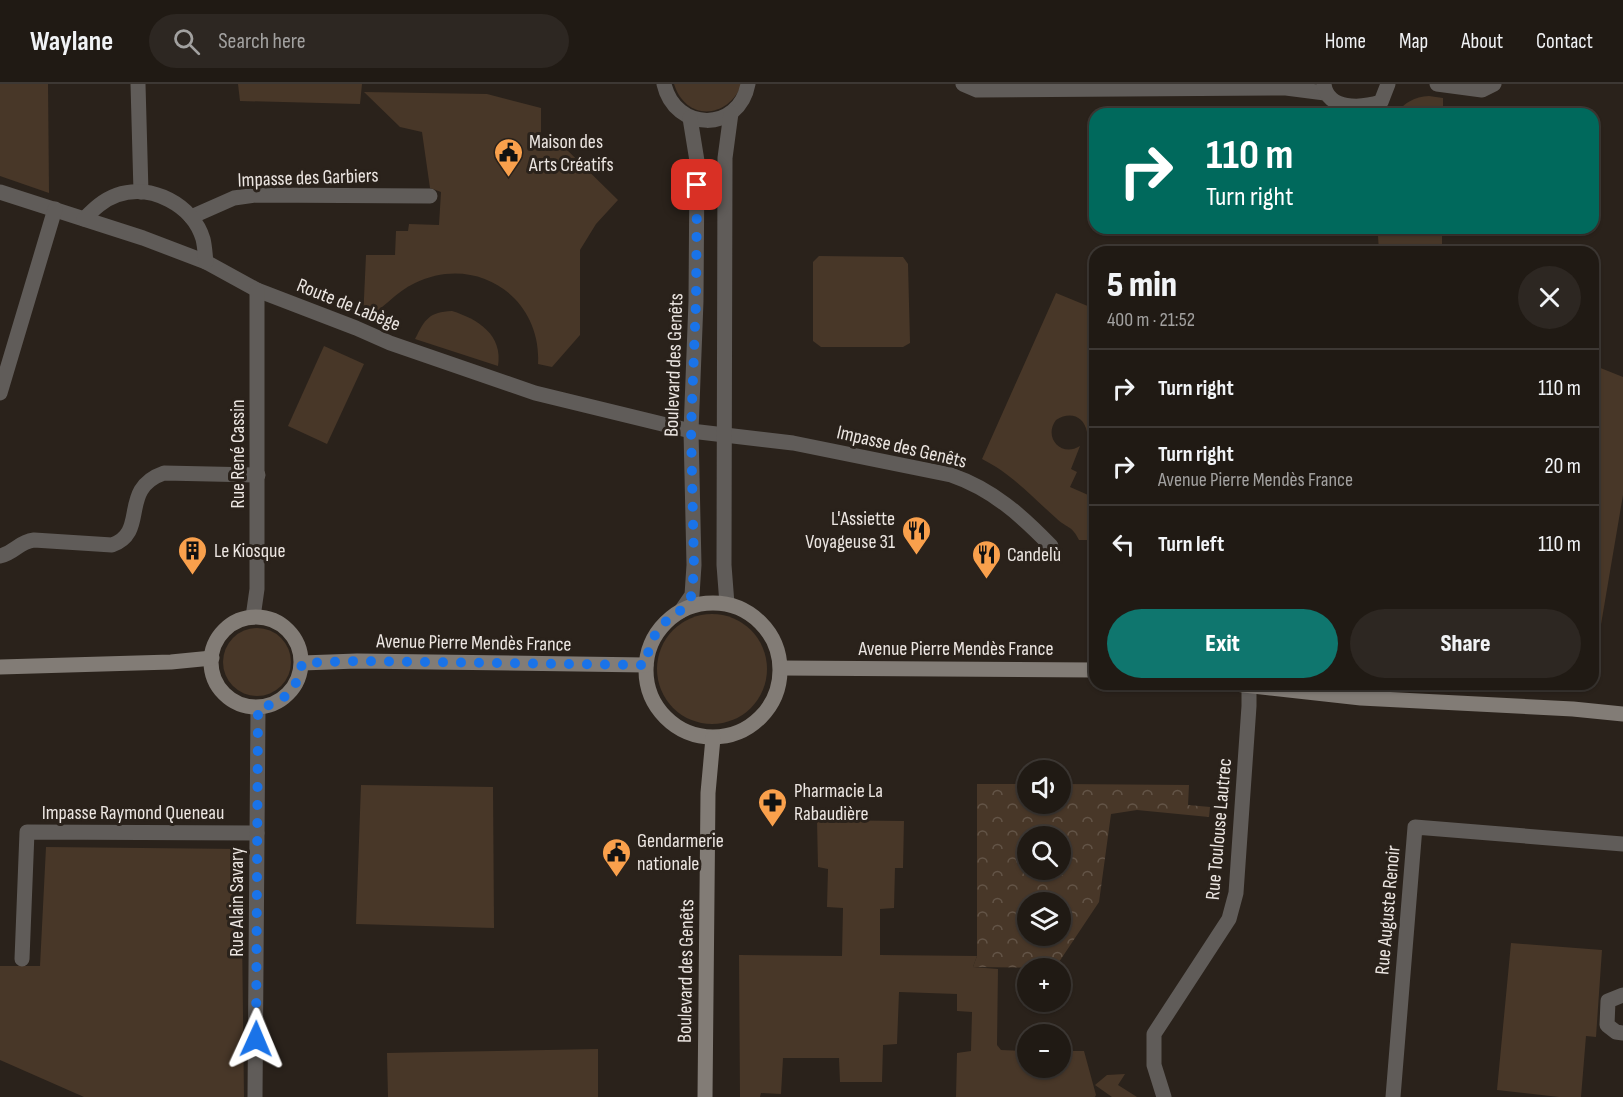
<!DOCTYPE html>
<meta charset="utf-8">
<style>
:root{--surface:#201a14;--page:#2d2722;--text:#f1f3f6;--muted:#a2a1a0;--line:#3d3834;--accent:#0f766e}
body{margin:0;font-family:"Sofia Sans Condensed",sans-serif;background:var(--page);color:var(--text);height:100vh;display:flex;flex-direction:column;font-size:22px;white-space:nowrap}
*{box-sizing:border-box;margin:0}
p{font-size:20px;color:var(--muted)}
.icon{flex:none;width:33px;height:33px;fill:none;stroke:currentColor;stroke-width:2;stroke-linecap:round;stroke-linejoin:round}
.map{position:relative;flex:1;overflow:hidden}
.sheet{position:absolute;left:1089px;top:162px;width:510px;height:444px;display:flex;flex-direction:column;background:var(--surface);border-radius:18px;box-shadow:0 2px 4px #0004,0 0 0 2px var(--line)}
.sheet>*{flex:none}
.hud{position:absolute;left:1089px;top:24px;width:510px;height:126px;border-radius:18px;box-shadow:0 2px 4px #0004,0 0 0 2px var(--line);background:#00695c;color:#fff;overflow:hidden}
.controls{position:absolute;left:1017px;top:676px;display:grid;gap:12px}
.controls a{display:grid;place-items:center;width:54px;height:54px;border-radius:50%;background:var(--surface);box-shadow:0 2px 4px #0004,0 0 0 2px var(--line);font-size:30px}
.pin{position:absolute;display:grid;place-items:center;width:51px;height:51px;color:#fff;margin:-26px;border-radius:12px;box-shadow:0 3px 9px #0006}
.me{position:absolute;width:66px;margin:-33px;rotate:1deg;stroke-linejoin:round;filter:drop-shadow(0 0 4px #0008)}
.turn{display:flex;align-items:center;gap:21px;height:126px;padding:0 18px;font-size:27px}
.turn .icon{width:78px;height:78px;stroke-width:2.5}
.turn b{display:block;font-size:42px;line-height:51px}
.round{display:grid;place-items:center;flex:none;width:63px;height:63px;border-radius:32px;background:var(--page)}
.overview{display:flex;align-items:center;justify-content:space-between;height:102px;padding:0 18px}
h1{font-size:36px;font-weight:800;line-height:45px}
.button{display:flex;gap:12px;margin-top:auto;padding:12px 18px}
.button a{flex:1;height:69px;border-radius:36px;background:var(--accent);color:#fff;font-size:24px;font-weight:800;line-height:69px;text-align:center}
.button a+a{background:var(--page);color:var(--text)}
ul{padding:0;list-style:none}
li{display:flex;align-items:center;gap:18px;height:78px;padding:0 18px;border-top:2px solid var(--line)}
li div{flex:1}
li b{display:block;font-size:22px}
li em{font-style:normal}
header{display:flex;align-items:center;gap:36px;box-sizing:border-box;height:84px;padding:0 30px;background:var(--surface);border-bottom:2px solid var(--line)}
header strong{font-size:28px}
nav{display:flex;gap:33px;margin-inline-start:auto;font-size:21px}
.search{width:420px;height:54px;background:var(--page);display:flex;align-items:center;gap:15px;box-sizing:border-box;padding:0 21px;border-radius:33px;color:var(--muted);font-size:22px}
.map>svg:first-child{display:block}
.green{fill:#483728}
.forest{fill:url(#forest-crowns);fill-rule:evenodd}
.lines{fill:none;stroke-linecap:round;stroke-linejoin:round}
.street{stroke:#605c59;stroke-width:15}
.secondary{stroke:#827c76;stroke-width:15}
.route{stroke:#1a73e8;stroke-width:10;stroke-dasharray:0 18}
.labels{text-anchor:middle;stroke-width:6;stroke-linejoin:round;paint-order:stroke}
.poi-label{font-size:20px;fill:#ece6e2;stroke:#2a221b;text-anchor:start}
.street-label{font-size:20px;fill:#ece6e2;stroke:#2a221b}
</style>
<header>
<strong>Waylane</strong>
<div class="search"><svg class="icon" aria-label="search" viewBox="0 0 24 24"><circle cx="10" cy="10" r="6"/><path d="M15 15l6 6"/></svg>Search here</div>
<nav><a>Home</a><a>Map</a><a>About</a><a>Contact</a></nav>
</header>
<div class="map">
<svg width="1623" height="1013" viewBox="0 0 1623 1013">
<defs>
<pattern id="forest-crowns" width="20" height="18" patternUnits="userSpaceOnUse" patternTransform="scale(1.5)"><rect width="20" height="18" fill="#483728"/><path d="M2 6a3 3 0 1 1 6 0M12 15a3 3 0 1 1 6 0" fill="none" stroke="#635447"/></pattern>
</defs>
<rect width="100%" height="100%" fill="#2a221b"/>
<g class="green">
<polygon points="0,0 48,0 49,109 0,92"/>
<polygon points="238,0 362,0 360,20 240,17"/>
<path d="M 674,0 L 742,0 C 728,35 686,38 674,0 Z"/>
<path d="M 364,8 L 487,10 L 541,24 L 541,62 L 563,62 L 618,116 L 596,140 L 580,166 L 580,251 L 552,283 L 538,280 C 542,213 476,169 415,199 C 395,208 383,226 363,236 L 366,171 L 395,171 L 396,147 L 408,147 L 409,140 L 439,141 L 441,108 L 430,104 L 422,48 L 400,43 Z"/>
<path d="M 1429,12 L 1443,14 L 1443,30 L 1396,30 C 1405,18 1414,13 1429,12 Z"/>
<polygon points="1373,144 1442,144 1442,168 1379,168 1378,152"/>
<polygon points="819,172 903,173 908,180 910,259 903,263 821,263 813,257 813,178"/>
<path d="M 1056,209 L 1095,225 L 1095,330 L 1087,348 C 1084,332 1070,327 1056,336 C 1043,353 1061,374 1080,362 L 1071,385 L 1077,388 L 1070,403 L 1095,414 L 1095,436 L 1089,456 L 1079,456 C 1072,441 1066,444 1056,434 C 1031,412 1012,390 982,375 Z"/>
<path d="M 452,227 C 478,235 503,251 498,282 L 415,255 C 425,235 429,228 452,227 Z"/>
<polygon points="324,262 364,280 327,360 288,342"/>
<polygon points="1593,281 1623,293 1623,411 1597,564 1593,565"/>
<circle cx="712" cy="585" r="55"/>
<circle cx="257" cy="578" r="34"/>
<polygon points="361,701 493,703 494,844 356,840"/>
<polygon points="817,736 904,737 903,784 895,784 894,824 880,825 880,871 977,872 973,883 998,885 997,961 1001,966 1027,967 1028,984 1060,984 1061,967 1084,967 1096,1011 1095,1013 956,1013 957,969 971,967 972,928 957,927 957,910 899,908 897,960 883,961 882,998 840,998 839,974 783,974 781,1010 761,1009 760,1013 740,1013 739,871 842,872 843,824 827,823 828,785 818,783"/>
<polygon points="46,763 241,765 244,1013 84,1013 0,976 0,882 40,882"/>
<polygon points="1511,859 1602,866 1596,953 1586,952 1581,1013 1559,1013 1497,1006"/>
<polygon points="598,965 598,1013 388,1013 387,969"/>
<polygon points="1125,990 1118,1001 1137,1013 1112,1013 1095,1001 1107,991"/>
</g>
<path class="forest" d="M 977,700 L 1027,700 L 1028,720 L 1060,720 L 1061,700 L 1189,701 L 1188,721 L 1210,723 L 1209,733 L 1137,726 L 1111,730 L 1099,818 L 1055,884 L 973,883 L 977,872 ZM 1028,753 L 1060,753 L 1060,786 L 1028,786 ZM 1028,819 L 1060,819 L 1060,852 L 1028,852 Z"/>
<g class="lines">
<g class="street">
<polyline points="138,0 141,108"/>
<path d="M 664,0 C 675,48 739,49 748,0"/>
<polyline points="963,0 977,6 1286,4 1325,9"/>
<path d="M 1324,0 C 1327,27 1362,24 1381,18 L 1388,0"/>
<polyline points="1437,0 1482,6 1494,0"/>
<path d="M 0,108 L 143,154 L 206,178 L 257,206 L 356,244 L 390,259 L 535,309 L 691,347 L 793,359 L 951,391 C 992,405 1021,431 1051,462"/>
<polyline points="191,133 234,114 255,111 430,112"/>
<path d="M 84,135 C 94,125 103,116 117,111 C 151,99 193,121 203,155 C 205,163 205,171 206,178"/>
<polyline points="0,309 55,125"/>
<path d="M 0,472 C 16,468 18,458 34,456 L 112,461 C 149,448 118,405 164,389 L 258,391"/>
<polyline points="727,520 724,481 725,74 731,29"/>
<polyline points="681,527 692,511 694,481 691,347 696,217 697,77 690,34"/>
<polyline points="253,533 257,505 257,206"/>
<polyline points="22,875 27,748 257,749"/>
<polyline points="1623,911 1608,917 1607,941 1616,948 1623,949"/>
<polyline points="255,1013 258,624"/>
<polyline points="1164,1013 1154,981 1154,950 1229,835 1236,809 1249,622 1249,602"/>
<polyline points="1393,1013 1415,743 1623,760"/>
</g>
<g class="secondary">
<circle cx="713" cy="586" r="67"/>
<circle cx="256" cy="578" r="45"/>
<polyline points="302,579 357,577 646,581"/>
<polyline points="0,583 171,578 212,574"/>
<polyline points="781,584 1095,586"/>
<polyline points="1235,600 1361,614 1573,625 1623,630"/>
<polyline points="705,1013 708,709 713,654"/>
</g>
</g>
<g class="lines">
<path class="route" d="M 256,955 L 258,624 C 284,619 298,605 302,579 L 357,577 L 646,581 L 649,564 L 656,549 L 667,536 L 681,526 L 692,511 L 694,482 L 691,346 L 696,217 L 697,101"/>
</g>
<defs>
<symbol id="civic-pin" viewBox="-11 -11 22 30"><path d="M0 17L-7.5 6A9.5 9.5 0 1 1 7.5 6Z" fill="#f9a04c" stroke="#2a221b"/><path d="M-.6-6.5H3V-4.5H.6V-3L4-1V1h2V6H-6V1h2V-1L-.6-3ZM-1.2 2.5V6h2.4V2.5Z" fill="#111"/></symbol>
<symbol id="restaurant-pin" viewBox="-11 -11 22 30"><path d="M0 17L-7.5 6A9.5 9.5 0 1 1 7.5 6Z" fill="#f9a04c" stroke="#2a221b"/><path d="M-5-6h1v4h1v-4h1v4h1v-4h1v5L-1.5 .5V6h-2V.5L-5-1ZM5-6V6H3V1.5H1.5Q1.5-4 5-6Z" fill="#111"/></symbol>
<symbol id="building-pin" viewBox="-11 -11 22 30"><path d="M0 17L-7.5 6A9.5 9.5 0 1 1 7.5 6Z" fill="#f9a04c" stroke="#2a221b"/><path d="M-4-6H4V6H1V3H-1V6H-4ZM-2.5-4.3h1.7v1.8h-1.7ZM.8-4.3h1.7v1.8H.8ZM-2.5-1h1.7V.8h-1.7ZM.8-1h1.7V.8H.8Z" fill="#111"/></symbol>
<symbol id="pharmacy-pin" viewBox="-11 -11 22 30"><path d="M0 17L-7.5 6A9.5 9.5 0 1 1 7.5 6Z" fill="#f9a04c" stroke="#2a221b"/><path d="M-2-6h4v4h4v4h-4v4h-4v-4h-4v-4h4Z" fill="#111"/></symbol>
</defs>
<g fill-rule="evenodd">
<use href="#civic-pin" x="492" y="52" width="33" height="45"/>
<use href="#restaurant-pin" x="900" y="430" width="33" height="45"/>
<use href="#building-pin" x="176" y="450" width="33" height="45"/>
<use href="#restaurant-pin" x="970" y="454" width="33" height="45"/>
<use href="#pharmacy-pin" x="756" y="702" width="33" height="45"/>
<use href="#civic-pin" x="600" y="752" width="33" height="45"/>
</g>
<g class="labels">
<g class="poi-label">
<text x="529" y="64">Maison des<tspan x="529" dy="23">Arts Créatifs</tspan></text>
<text x="895" y="441" text-anchor="end">L'Assiette<tspan x="895" dy="23">Voyageuse 31</tspan></text>
<text x="214" y="473">Le Kiosque</text>
<text x="1007" y="477">Candelù</text>
<text x="794" y="713">Pharmacie La<tspan x="794" dy="23">Rabaudière</tspan></text>
<text x="637" y="763">Gendarmerie<tspan x="637" dy="23">nationale</tspan></text>
</g>
<g class="street-label">
<text transform="translate(308 93) rotate(-2)" y="7">Impasse des Garbiers</text>
<text transform="translate(349 220) rotate(22)" y="7">Route de Labège</text>
<text transform="translate(673 281) rotate(-88)" y="7">Boulevard des Genêts</text>
<text transform="translate(902 362) rotate(13)" y="7">Impasse des Genêts</text>
<text transform="translate(237 370) rotate(-90)" y="7">Rue René Cassin</text>
<text transform="translate(474 558) rotate(1)" y="7">Avenue Pierre Mendès France</text>
<text x="956" y="571">Avenue Pierre Mendès France</text>
<text x="133" y="735">Impasse Raymond Queneau</text>
<text transform="translate(1218 745) rotate(-85)" y="7">Rue Toulouse Lautrec</text>
<text transform="translate(236 818) rotate(-90)" y="7">Rue Alain Savary</text>
<text transform="translate(1387 826) rotate(-85)" y="7">Rue Auguste Renoir</text>
<text transform="translate(685 887) rotate(-89)" y="7">Boulevard des Genêts</text>
</g>
</g>
</svg>
<div class="controls">
<a><svg class="icon" aria-label="sound" viewBox="0 0 24 24"><path d="M4 9h4l5-4v14l-5-4H4zM17 9q2 3 0 6"/></svg></a>
<a><svg class="icon" aria-label="search" viewBox="0 0 24 24"><circle cx="10" cy="10" r="6"/><path d="M15 15l6 6"/></svg></a>
<a><svg class="icon" aria-label="layers" viewBox="0 0 24 24"><path d="M12 4l9 5-9 5-9-5zM3 14l9 5 9-5"/></svg></a>
<a>+</a>
<a>−</a>
</div>
<div class="pin" style="left:697px;top:101px;background:#d93025"><svg class="icon" aria-label="arrive" viewBox="0 0 24 24"><path d="M6 21V4h12l-3 4 3 4H6"/></svg></div>
<svg class="me" style="left:256px;top:955px" viewBox="-20 -20 40 40"><path d="M0-17L14 15 0 8-14 15z" fill="#1a73e8" stroke="#fff" stroke-width="4"/></svg>
<div class="hud">
<div class="turn"><svg class="icon" aria-label="right" viewBox="0 0 24 24"><path d="M7 20v-9h11M14 6l5 5-5 5"/></svg><div><b>110 m</b>Turn right</div></div>
</div>
<section class="sheet">
<div class="overview"><div><h1>5 min</h1><p>400 m · 21:52</p></div><a class="round"><svg class="icon" aria-label="close" viewBox="0 0 24 24"><path d="M6 6l12 12M18 6L6 18"/></svg></a></div>
<ul>
<li><svg class="icon" aria-label="right" viewBox="0 0 24 24"><path d="M7 20v-9h11M14 6l5 5-5 5"/></svg><div><b>Turn right</b></div><em>110 m</em></li>
<li><svg class="icon" aria-label="right" viewBox="0 0 24 24"><path d="M7 20v-9h11M14 6l5 5-5 5"/></svg><div><b>Turn right</b><p>Avenue Pierre Mendès France</p></div><em>20 m</em></li>
<li><svg class="icon" aria-label="left" viewBox="0 0 24 24"><path d="M17 20v-9H6M10 6l-5 5 5 5"/></svg><div><b>Turn left</b></div><em>110 m</em></li>
</ul>
<div class="button"><a>Exit</a><a>Share</a></div>
</section>
</div>
